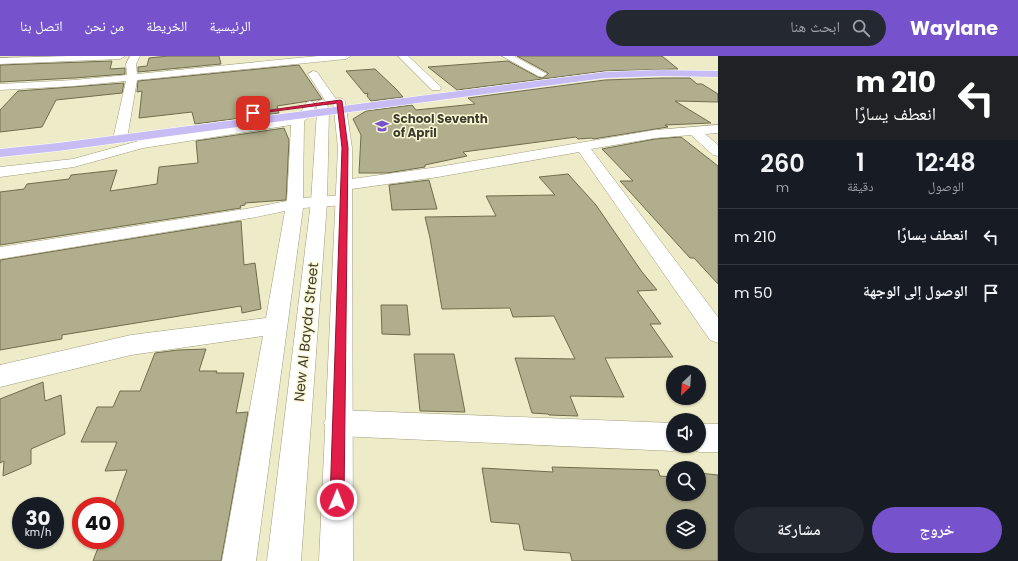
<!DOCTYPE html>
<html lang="ar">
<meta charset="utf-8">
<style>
:root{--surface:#171b24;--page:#242831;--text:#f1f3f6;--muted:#9ea1a6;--line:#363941;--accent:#7653cd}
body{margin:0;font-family:Poppins,"Noto Naskh Arabic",sans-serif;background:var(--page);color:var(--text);direction:rtl;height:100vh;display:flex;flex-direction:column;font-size:15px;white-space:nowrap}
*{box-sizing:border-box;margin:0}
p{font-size:13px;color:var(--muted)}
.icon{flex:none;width:22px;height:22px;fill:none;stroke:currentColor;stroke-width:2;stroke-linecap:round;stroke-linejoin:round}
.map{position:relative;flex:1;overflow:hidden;direction:ltr}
.drawer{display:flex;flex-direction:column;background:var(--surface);width:300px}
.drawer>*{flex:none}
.top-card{background:#202124;color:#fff;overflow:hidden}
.needle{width:26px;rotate:205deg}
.fabs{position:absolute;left:666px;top:309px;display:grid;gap:8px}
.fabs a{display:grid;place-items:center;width:40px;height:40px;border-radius:50%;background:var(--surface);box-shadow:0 1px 3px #0004;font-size:20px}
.speed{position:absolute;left:12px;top:441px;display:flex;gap:8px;font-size:20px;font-weight:700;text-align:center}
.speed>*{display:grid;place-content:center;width:52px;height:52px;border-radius:50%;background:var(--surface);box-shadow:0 1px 3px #0004;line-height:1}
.speed small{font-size:10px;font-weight:400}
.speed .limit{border:6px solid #d22;background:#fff;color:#111}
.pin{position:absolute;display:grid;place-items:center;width:34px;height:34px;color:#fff;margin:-17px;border-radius:8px;box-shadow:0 2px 6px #0006}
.me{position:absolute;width:44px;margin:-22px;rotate:1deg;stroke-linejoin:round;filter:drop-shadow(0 0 3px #0008)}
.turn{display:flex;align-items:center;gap:14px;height:84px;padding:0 16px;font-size:18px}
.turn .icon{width:52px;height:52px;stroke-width:2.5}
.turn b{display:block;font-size:28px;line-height:34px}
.eta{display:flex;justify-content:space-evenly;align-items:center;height:68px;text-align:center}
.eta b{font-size:24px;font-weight:600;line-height:28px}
.button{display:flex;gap:8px;margin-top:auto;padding:8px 16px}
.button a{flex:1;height:46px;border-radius:24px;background:var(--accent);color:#fff;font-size:16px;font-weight:600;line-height:46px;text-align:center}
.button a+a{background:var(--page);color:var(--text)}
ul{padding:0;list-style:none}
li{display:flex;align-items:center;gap:12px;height:56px;padding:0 16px;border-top:1px solid var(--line)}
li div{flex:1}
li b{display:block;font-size:15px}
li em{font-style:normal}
header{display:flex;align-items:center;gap:24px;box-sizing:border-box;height:56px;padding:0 20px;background:var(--accent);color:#fff}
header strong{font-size:19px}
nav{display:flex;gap:22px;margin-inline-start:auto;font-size:14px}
.search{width:280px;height:36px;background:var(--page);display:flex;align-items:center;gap:10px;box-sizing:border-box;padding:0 14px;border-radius:22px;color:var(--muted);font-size:15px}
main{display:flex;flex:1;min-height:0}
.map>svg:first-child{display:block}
.building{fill:#b1ae8d;stroke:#706d4e;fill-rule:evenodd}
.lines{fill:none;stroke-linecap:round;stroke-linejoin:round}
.street-casing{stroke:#a09d7c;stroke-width:1}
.secondary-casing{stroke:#a09d7c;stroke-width:1}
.primary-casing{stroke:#fff;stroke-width:1}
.street{fill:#fff;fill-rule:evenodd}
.secondary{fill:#fff;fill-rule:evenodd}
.primary{fill:#c8bcf5;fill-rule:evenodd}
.route{fill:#e11d48;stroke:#92132f}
.labels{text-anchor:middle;stroke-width:3;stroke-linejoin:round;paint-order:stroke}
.far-poi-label{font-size:12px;font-weight:bold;fill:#3e3c2f;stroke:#fbf8d5;text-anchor:start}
.street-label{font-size:14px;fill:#3e3c2f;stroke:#fbf8d5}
</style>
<header>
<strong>Waylane</strong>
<div class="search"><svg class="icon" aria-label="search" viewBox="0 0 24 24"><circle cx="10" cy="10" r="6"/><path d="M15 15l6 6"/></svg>ابحث هنا</div>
<nav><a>الرئيسية</a><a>الخريطة</a><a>من نحن</a><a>اتصل بنا</a></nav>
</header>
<main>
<section class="drawer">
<div class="top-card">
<div class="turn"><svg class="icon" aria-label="left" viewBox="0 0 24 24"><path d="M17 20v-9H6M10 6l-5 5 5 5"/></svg><div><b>210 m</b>انعطف يسارًا</div></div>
</div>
<div class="eta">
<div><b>12:48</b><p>الوصول</p></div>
<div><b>1</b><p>دقيقة</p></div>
<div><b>260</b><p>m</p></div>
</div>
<ul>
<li><svg class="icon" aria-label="left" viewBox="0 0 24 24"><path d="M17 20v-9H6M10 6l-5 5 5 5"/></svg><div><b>انعطف يسارًا</b></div><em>210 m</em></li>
<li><svg class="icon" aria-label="arrive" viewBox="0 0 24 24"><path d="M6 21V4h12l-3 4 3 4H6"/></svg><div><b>الوصول إلى الوجهة</b></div><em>50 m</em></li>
</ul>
<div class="button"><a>خروج</a><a>مشاركة</a></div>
</section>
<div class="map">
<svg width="718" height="505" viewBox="0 0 718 505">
<rect width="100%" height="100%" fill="#eeebc8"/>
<g class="building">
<polygon points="168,0 219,0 221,8 138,16 138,11 147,10 149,2"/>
<polygon points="517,0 662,0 678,13 605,15 457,34 428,11 508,5 538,21 543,22 548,18 548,17"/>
<polygon points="112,5 110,13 125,12 125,18 74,22 0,26 0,9"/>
<polygon points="299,9 322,43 277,50 279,57 195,68 192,56 139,62 142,35 137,36 138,25"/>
<polygon points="375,13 396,33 403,41 371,45 367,40 368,37 365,38 346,15"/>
<polygon points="661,22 690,22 697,28 702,28 718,38 718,46 675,45 711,67 665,69 668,71 593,83 592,82 578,83 576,81 463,96 467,100 425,109 425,111 387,117 359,117 361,79 353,63 366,55 412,49 416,54 475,48 468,42 605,24"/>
<polygon points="124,27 122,37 56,44 42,71 0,76 0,54 18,35"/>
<polygon points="284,72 289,84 286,144 245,147 245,149 240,150 241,152 0,189 0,136 24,133 27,128 69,123 71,119 117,114 110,135 157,128 159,111 198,107 196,85"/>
<polygon points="681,81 718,110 718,228 694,202 690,202 620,125 633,125 602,93 655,83"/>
<polygon points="568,118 596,149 642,216 657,234 637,235 661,268 650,268 673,301 605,302 624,341 570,340 578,360 549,359 548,358 532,357 515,302 575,303 554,260 513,261 510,252 442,253 430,182 425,161 496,160 486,140 555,139 539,121"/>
<polygon points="429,124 437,153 392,154 389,129"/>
<polygon points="241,165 244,209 255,207 261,253 242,257 241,250 62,279 62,283 0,294 0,204"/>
<polygon points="381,249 407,249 410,279 382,278"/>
<polygon points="206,293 199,315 217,315 216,317 244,317 236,357 248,356 221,505 93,505 101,484 115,484 115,447 127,414 105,415 117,386 81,386 97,351 113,351 120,335 140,335 155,297 178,294"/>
<polygon points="414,298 454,298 465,356 420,355"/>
<polygon points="43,326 45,345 61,339 65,378 31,393 31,408 3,420 4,405 0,407 0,343"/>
<path d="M 552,411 L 658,414 L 660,420 L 673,421 L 673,438 L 699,438 L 699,417 L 718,419 L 718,505 L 572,505 L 570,497 L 524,494 L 519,468 L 491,466 L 482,412 L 553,416 ZM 673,460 L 699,460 L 699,486 L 673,486 Z"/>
</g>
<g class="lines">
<defs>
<g id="street">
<polygon points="71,0 125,0 120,3 0,8 0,2"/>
<polygon points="130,0 140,0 136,8 137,18 318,0 351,0 346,3 137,24 127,83 125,86 115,86 113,83 126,25 74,30 0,34 0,28 74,24 127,19 126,8"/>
<polygon points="398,0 408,0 440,30 441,32 440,34 432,34"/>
<polygon points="502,0 514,0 547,18 542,21 538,20"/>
<polygon points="313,15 317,16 338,46 336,48 328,48 326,46 308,18"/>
<polygon points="310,45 314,47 316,49 311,59 304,65 303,142 344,139 350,141 352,144 350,147 344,149 303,152 256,505 222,505 263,280 131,299 0,331 0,309 131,279 266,262 285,155 251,162 0,203 0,191 251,152 287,145 291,69 143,92 74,111 0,121 0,111 73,103 142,84 289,62 301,56 306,47"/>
<polygon points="718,69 718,77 705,78 718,89 718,100 713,99 691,79 655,82 591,93 718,261 718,287 710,284 579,96 438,121 344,134 338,132 336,129 338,126 344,124 438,111 655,74"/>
<polygon points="338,354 673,367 673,390 683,390 673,395 338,380 328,376 324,367 328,358"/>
<polygon points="699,368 718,368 718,396 699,396 689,392 688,390 699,390"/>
</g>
<g id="secondary">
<polygon points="339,42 343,43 345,45 352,92 353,505 319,505 338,92 333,45 335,43"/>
<polygon points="322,44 326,45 329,55 327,146 301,505 267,505 311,146 317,55 316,47 318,45"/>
</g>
<polygon id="primary" points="661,14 718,15 718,21 661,20 605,22 58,95 0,101 0,93 58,87 605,16"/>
</defs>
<use href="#street" class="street-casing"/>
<use href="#secondary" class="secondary-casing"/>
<use href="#primary" class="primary-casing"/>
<use href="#street" class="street"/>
<use href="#secondary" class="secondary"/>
<use href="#primary" class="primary"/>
</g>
<polygon class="route" points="340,44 342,45 348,92 344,444 342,448 337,450 332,448 330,444 342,92 337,47 253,58 250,57"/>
<defs>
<symbol id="school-bare" viewBox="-9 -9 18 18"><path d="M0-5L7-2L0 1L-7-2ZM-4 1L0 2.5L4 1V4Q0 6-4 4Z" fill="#7653cd" stroke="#fbf8d5" stroke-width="2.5" paint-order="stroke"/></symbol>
</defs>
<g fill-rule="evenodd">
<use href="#school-bare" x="372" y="60" width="20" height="20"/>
</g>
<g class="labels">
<g class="far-poi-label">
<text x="393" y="67">School Seventh<tspan x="393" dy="14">of April</tspan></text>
</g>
<g class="street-label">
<text transform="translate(306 276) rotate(-84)" y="5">New Al Bayda Street</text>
</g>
</g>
</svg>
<div class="fabs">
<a><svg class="needle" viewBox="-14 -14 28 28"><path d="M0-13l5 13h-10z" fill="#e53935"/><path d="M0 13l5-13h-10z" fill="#9ea1a6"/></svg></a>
<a><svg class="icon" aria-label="sound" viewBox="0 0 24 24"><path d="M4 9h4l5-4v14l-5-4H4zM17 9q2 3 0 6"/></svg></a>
<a><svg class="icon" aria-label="search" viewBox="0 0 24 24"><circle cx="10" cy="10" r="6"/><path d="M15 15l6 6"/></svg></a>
<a><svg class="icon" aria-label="layers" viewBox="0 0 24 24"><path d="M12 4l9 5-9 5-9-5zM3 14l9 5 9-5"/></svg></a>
</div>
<div class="speed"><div>30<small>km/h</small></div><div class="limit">40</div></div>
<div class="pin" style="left:253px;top:57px;background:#d93025"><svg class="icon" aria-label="arrive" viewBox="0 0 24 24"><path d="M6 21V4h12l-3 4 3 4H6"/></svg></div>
<svg class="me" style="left:337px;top:444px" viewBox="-20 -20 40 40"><circle r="17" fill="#e11d48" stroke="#fff" stroke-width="3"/><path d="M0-11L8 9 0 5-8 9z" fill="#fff"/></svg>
</div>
</main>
